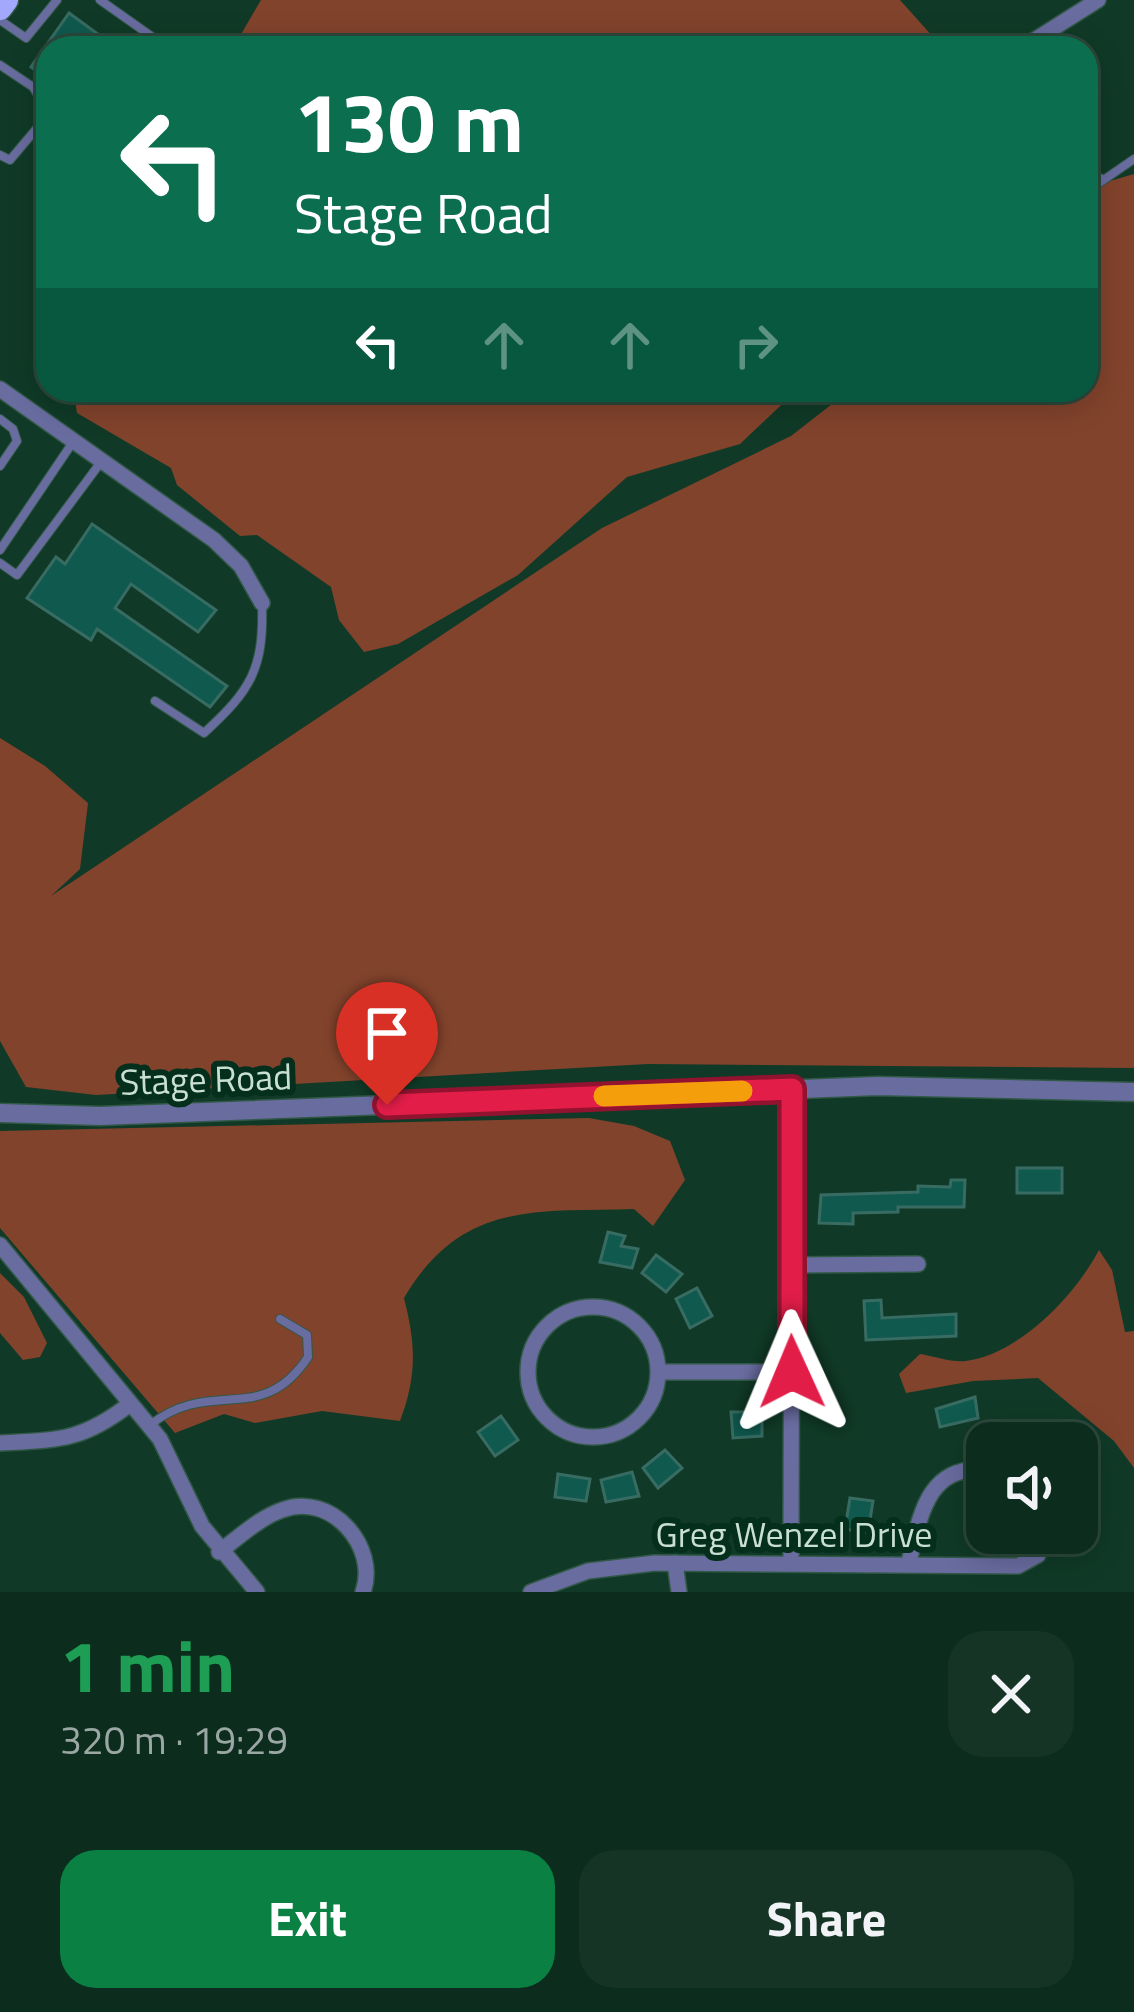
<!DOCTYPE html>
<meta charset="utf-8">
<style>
:root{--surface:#0c2c1d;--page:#153426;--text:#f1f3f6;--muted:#9aa7a4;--line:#2c483b;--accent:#0b8043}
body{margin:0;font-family:"Titillium Web",sans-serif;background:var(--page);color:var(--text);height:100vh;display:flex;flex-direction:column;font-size:45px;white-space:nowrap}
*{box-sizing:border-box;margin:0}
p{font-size:39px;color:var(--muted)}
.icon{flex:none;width:66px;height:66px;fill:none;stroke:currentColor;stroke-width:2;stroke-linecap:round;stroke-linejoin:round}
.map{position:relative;height:1592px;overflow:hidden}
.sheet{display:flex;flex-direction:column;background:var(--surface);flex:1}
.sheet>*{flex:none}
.banner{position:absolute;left:36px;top:36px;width:1062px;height:366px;border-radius:36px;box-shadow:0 6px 30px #0003,0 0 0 3px var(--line);background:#0b6e4f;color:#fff;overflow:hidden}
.fabs{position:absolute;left:966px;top:1422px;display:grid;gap:24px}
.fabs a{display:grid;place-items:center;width:132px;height:132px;border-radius:24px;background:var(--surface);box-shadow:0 6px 30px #0003,0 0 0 3px var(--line);font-size:60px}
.pin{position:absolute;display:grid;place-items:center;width:102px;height:102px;color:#fff;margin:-123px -51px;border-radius:50% 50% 50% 0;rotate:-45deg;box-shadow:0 0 12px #0007}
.pin .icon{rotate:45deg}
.me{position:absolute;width:132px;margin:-66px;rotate:359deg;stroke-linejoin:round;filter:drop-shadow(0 0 9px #0008)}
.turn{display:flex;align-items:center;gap:42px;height:252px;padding:0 60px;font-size:54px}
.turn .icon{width:156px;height:156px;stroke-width:2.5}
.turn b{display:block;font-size:84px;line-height:102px}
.lanes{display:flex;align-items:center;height:114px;padding:0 60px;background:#0003;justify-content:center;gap:60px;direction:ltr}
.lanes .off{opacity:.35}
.round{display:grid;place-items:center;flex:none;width:126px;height:126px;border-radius:36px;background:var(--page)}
.summary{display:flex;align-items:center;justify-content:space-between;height:204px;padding:0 60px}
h1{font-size:72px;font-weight:700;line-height:90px;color:#1e9e55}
.cta{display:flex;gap:24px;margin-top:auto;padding:24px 60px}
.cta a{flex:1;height:138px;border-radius:36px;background:var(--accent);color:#fff;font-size:48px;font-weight:700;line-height:138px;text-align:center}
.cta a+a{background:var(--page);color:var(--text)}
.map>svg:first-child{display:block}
.green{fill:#82432c}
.building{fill:#0f594e;stroke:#386b62;stroke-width:3}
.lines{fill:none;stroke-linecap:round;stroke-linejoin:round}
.service-casing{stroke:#315846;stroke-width:10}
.minor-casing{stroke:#315846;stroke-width:18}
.tertiary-casing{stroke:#315846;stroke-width:21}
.primary-casing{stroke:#315846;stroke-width:27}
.service{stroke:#696c9f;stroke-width:8}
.minor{stroke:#696c9f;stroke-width:15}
.tertiary{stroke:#696c9f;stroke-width:18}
.primary{stroke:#a3a8fc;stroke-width:24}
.route-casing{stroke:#92132f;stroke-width:30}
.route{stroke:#e11d48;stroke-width:21}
.slow{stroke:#f59e0b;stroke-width:21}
.labels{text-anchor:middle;stroke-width:12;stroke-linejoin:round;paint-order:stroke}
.street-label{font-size:36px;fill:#cadfd3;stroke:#042f1d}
</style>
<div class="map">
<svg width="1134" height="1592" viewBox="0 0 1134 1592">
<rect width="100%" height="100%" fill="#103a27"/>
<g class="green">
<polygon points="261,0 900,0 943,48 233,48"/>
<polygon points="1134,174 1134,1068 648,1064 96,1095 26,1087 0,1041 0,738 45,766 88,803 80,869 51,896 602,528 791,436 850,390 1086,390 1086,199 1103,183"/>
<polygon points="73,390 797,390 740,444 627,477 518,575 398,644 364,652 339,620 331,587 257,535 240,536 177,485 171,468 77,413"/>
<path d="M 589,1118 L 634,1126 L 670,1141 L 685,1180 L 653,1226 L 634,1209 C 536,1212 462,1200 404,1298 C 416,1345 417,1376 400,1421 L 322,1411 L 255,1423 L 224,1414 L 175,1433 L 0,1228 L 0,1131 Z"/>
<path d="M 1099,1250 L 1112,1270 L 1125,1332 L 1134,1331 L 1134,1468 L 1114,1441 L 1038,1378 L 973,1381 L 906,1393 L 899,1374 L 920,1354 C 933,1356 953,1363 966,1361 C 1020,1354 1076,1294 1099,1250 Z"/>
<polygon points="0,1273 24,1297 47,1343 40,1357 23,1360 0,1333"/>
</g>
<g class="building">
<polygon points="69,13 117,48 48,48 48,80 31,67"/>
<polygon points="92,524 216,610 198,632 131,584 115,608 227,686 210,707 97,629 91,640 27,598 56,557 65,564"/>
<rect x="1017" y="1168" width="45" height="25"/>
<polygon points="951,1180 965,1180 964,1207 898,1207 898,1212 853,1213 853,1224 819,1223 821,1195 918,1192 918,1186 950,1187"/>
<polygon points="608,1232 625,1236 621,1246 638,1249 632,1268 600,1262"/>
<polygon points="656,1255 682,1274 666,1292 642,1273"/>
<polygon points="697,1288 712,1316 690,1328 676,1299"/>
<polygon points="881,1300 882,1318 956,1314 956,1336 866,1340 864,1301"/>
<polygon points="975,1397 978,1418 940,1427 936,1409"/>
<polygon points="731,1412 762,1412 762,1436 733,1438"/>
<polygon points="501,1416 518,1440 495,1456 478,1432"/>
<polygon points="665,1450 682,1468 658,1488 643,1468"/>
<polygon points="632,1472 639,1496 606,1502 601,1480"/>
<polygon points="558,1474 590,1479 586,1501 555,1497"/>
<polygon points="850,1498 873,1501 868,1533 845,1529"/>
</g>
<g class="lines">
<defs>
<g id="service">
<polyline points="100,0 168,48"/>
<polyline points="0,20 26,38 57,0"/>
<polyline points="0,65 33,87 48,111"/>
<polyline points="0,155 10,160 48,115"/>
<polyline points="1086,174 1103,179"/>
<polyline points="1086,192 1134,159"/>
<polyline points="0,419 13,429 17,441 0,466"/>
<polyline points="0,550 73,442"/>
<polyline points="0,563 17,575 101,462"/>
<path d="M 155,701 L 204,733 C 251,690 264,669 262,604"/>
<path d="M 150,1425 C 212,1376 261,1428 308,1357 L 307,1335 L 280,1319"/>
</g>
<g id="minor">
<polyline points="1022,48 1098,0"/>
<polyline points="0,389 214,540 241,566 262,603"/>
<polyline points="0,1245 160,1439 202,1526 257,1592"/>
<polyline points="790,1265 918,1264"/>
<circle cx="593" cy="1372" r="65"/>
<polyline points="660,1372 792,1372"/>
<path d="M 0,1443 C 59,1440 82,1441 130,1404"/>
<path d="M 219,1552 C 238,1538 259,1518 282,1510 C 331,1491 379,1547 363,1592"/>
<polyline points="791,1562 792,1089"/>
<path d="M 909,1562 C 920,1517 927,1463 987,1470"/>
<polyline points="675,1563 679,1592"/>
<polyline points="531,1592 588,1571 655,1563 1018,1566 1038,1555 1043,1533"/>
</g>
<polyline id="tertiary" points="0,1113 100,1116 878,1086 1134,1092"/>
<polyline id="primary" points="0,8 6,0"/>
</defs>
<use href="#service" class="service-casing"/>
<use href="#minor" class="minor-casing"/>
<use href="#tertiary" class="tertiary-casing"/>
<use href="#primary" class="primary-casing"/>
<use href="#service" class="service"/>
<use href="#minor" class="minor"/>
<use href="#tertiary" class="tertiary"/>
<use href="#primary" class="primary"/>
</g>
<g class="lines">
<defs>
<polyline id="route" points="387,1105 792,1089 792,1372"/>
</defs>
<use href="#route" class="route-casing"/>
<use href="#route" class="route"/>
<polyline class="slow" points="604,1096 742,1091"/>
</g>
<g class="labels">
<g class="street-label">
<text transform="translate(206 1079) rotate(-2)" y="13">Stage Road</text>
<text x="794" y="1547">Greg Wenzel Drive</text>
</g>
</g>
</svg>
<div class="fabs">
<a><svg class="icon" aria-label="sound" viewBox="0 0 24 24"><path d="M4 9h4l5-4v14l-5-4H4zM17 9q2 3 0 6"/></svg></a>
</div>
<div class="pin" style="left:387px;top:1105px;background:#d93025"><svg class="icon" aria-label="arrive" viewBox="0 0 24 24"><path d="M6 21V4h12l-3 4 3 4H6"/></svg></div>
<svg class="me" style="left:792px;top:1372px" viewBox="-20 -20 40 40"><path d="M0-17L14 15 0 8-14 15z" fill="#e11d48" stroke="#fff" stroke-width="4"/></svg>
<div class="banner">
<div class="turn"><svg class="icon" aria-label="left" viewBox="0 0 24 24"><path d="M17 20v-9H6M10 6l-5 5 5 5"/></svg><div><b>130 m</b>Stage Road</div></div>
<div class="lanes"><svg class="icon" aria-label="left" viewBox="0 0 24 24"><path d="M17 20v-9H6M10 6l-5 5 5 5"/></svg><svg class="icon off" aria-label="ahead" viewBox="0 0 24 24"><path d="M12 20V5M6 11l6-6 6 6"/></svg><svg class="icon off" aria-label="ahead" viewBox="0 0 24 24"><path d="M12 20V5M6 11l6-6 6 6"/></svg><svg class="icon off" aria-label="right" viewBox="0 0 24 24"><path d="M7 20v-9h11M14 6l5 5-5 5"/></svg></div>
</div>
</div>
<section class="sheet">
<div class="summary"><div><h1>1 min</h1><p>320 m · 19:29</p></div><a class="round"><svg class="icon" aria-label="close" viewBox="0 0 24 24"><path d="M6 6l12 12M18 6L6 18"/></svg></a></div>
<div class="cta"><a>Exit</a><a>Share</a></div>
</section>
